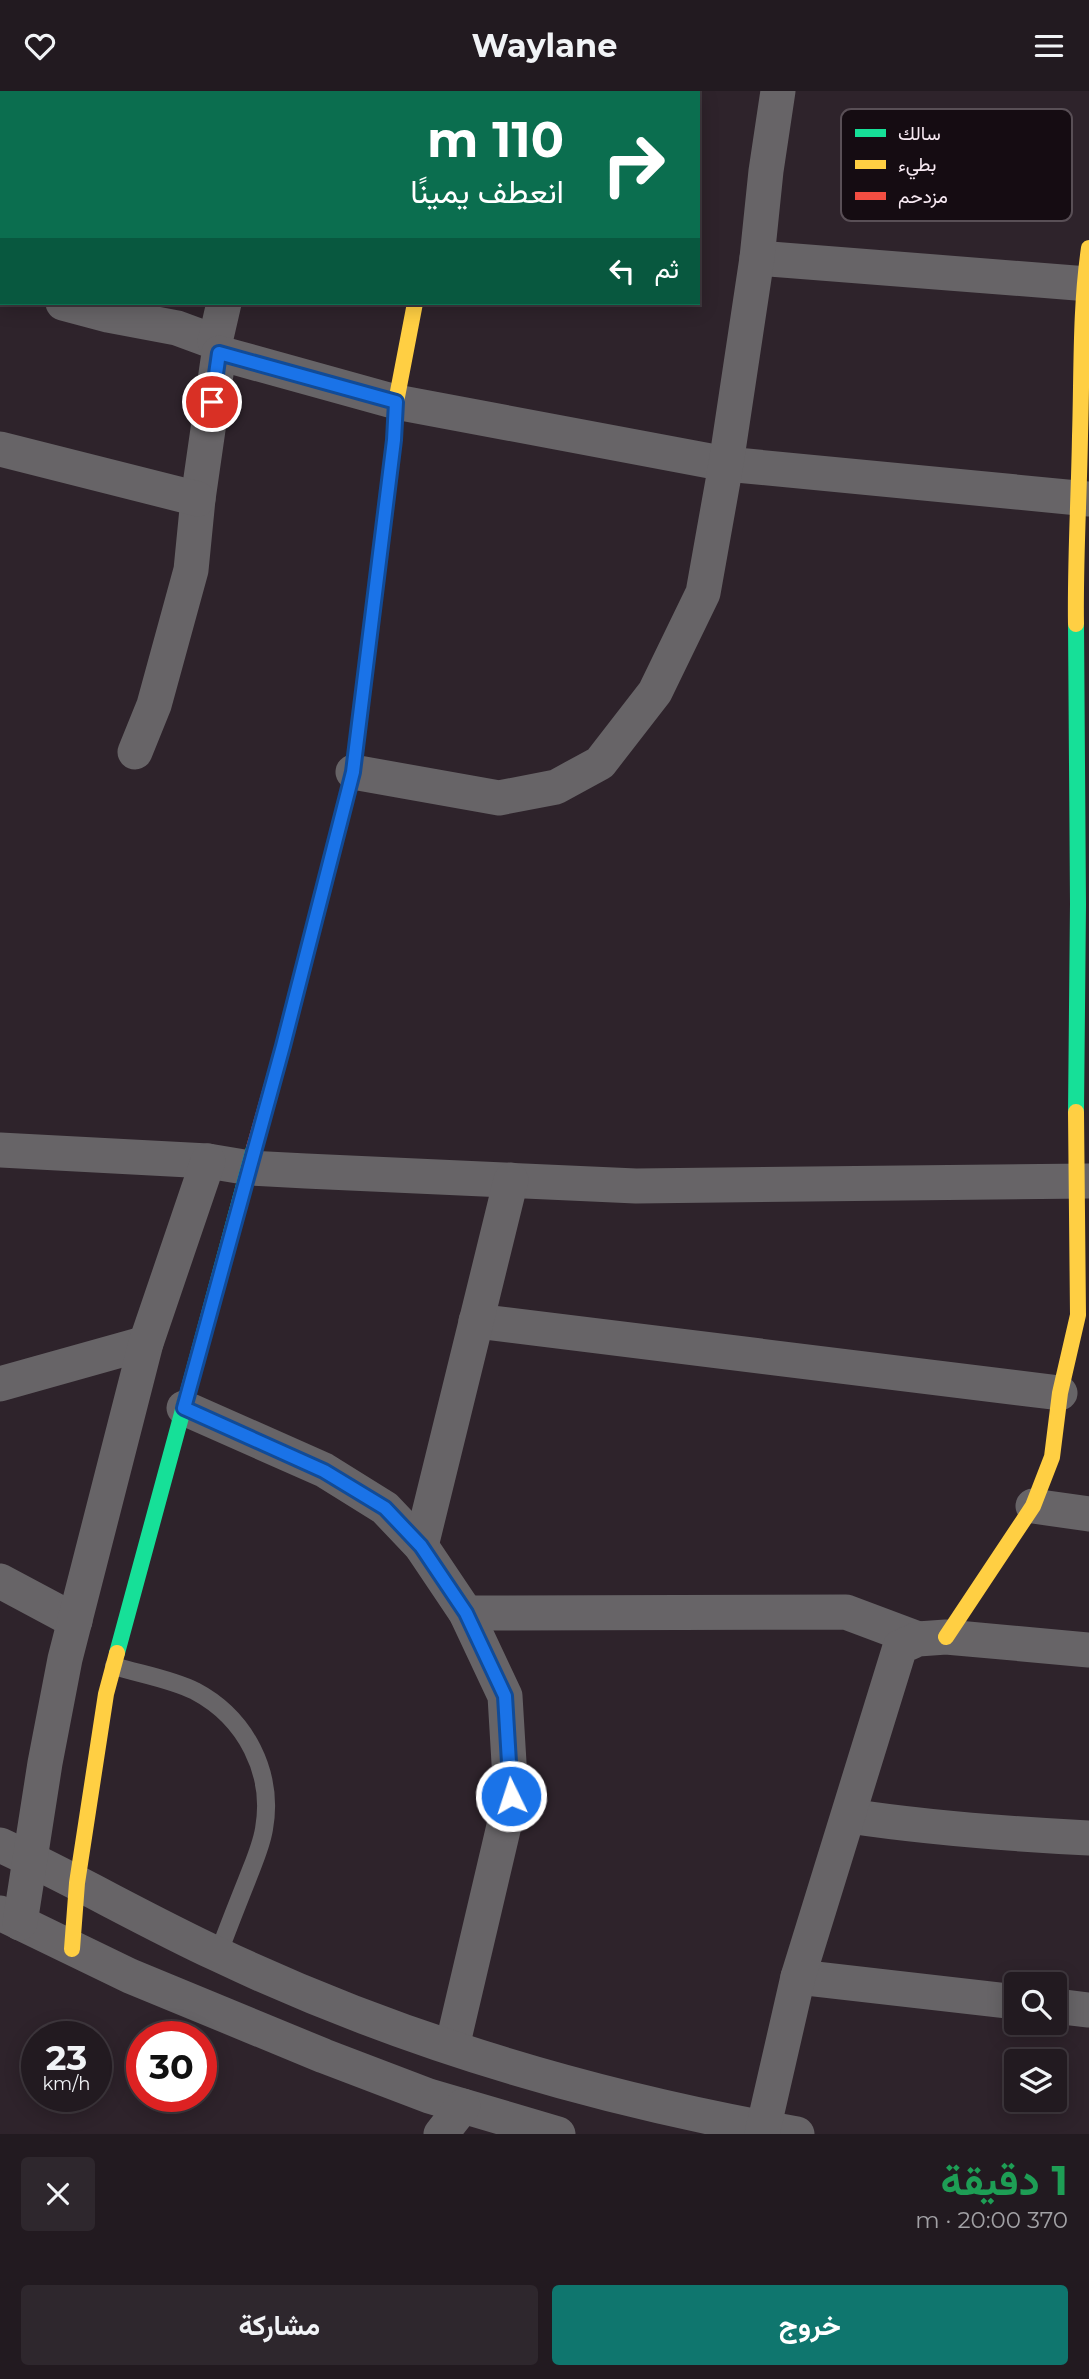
<!DOCTYPE html>
<html lang="ar">
<meta charset="utf-8">
<style>
:root{--surface:#221a20;--page:#2e272d;--text:#f1f3f6;--muted:#a2a1a5;--line:#3f383e;--accent:#0f766e}
body{margin:0;font-family:Montserrat,Vazirmatn,sans-serif;background:var(--page);color:var(--text);direction:rtl;height:100vh;display:flex;flex-direction:column;font-size:26px;white-space:nowrap}
*{box-sizing:border-box;margin:0}
p{font-size:23px;color:var(--muted)}
.icon{flex:none;width:38px;height:38px;fill:none;stroke:currentColor;stroke-width:2;stroke-linecap:round;stroke-linejoin:round}
.map{position:relative;height:2043px;overflow:hidden;direction:ltr}
.side{display:flex;flex-direction:column;background:var(--surface);flex:1}
.side>*{flex:none}
.guide{position:absolute;left:0px;top:0px;width:700px;height:214px;box-shadow:0 4px 18px #0003,0 0 0 2px var(--line);direction:rtl;background:#0b6e4f;color:#fff;overflow:hidden}
.buttons{position:absolute;left:1004px;top:1881px;display:grid;gap:14px}
.buttons a{display:grid;place-items:center;width:63px;height:63px;border-radius:7px;background:var(--surface);box-shadow:0 4px 18px #0003,0 0 0 2px var(--line);font-size:35px}
.speed{position:absolute;left:21px;top:1930px;display:flex;gap:14px;font-size:35px;font-weight:700;text-align:center}
.speed>*{display:grid;place-content:center;width:91px;height:91px;border-radius:50%;background:var(--surface);box-shadow:0 4px 18px #0003,0 0 0 2px var(--line);line-height:1}
.speed small{font-size:18px;font-weight:400}
.speed .limit{border:10px solid #d22;background:#fff;color:#111}
.pin{position:absolute;display:grid;place-items:center;width:60px;height:60px;color:#fff;margin:-30px;border:4px solid #fff;border-radius:50%;box-shadow:0 2px 7px #0007}
.me{position:absolute;width:77px;margin:-38px;rotate:356deg;stroke-linejoin:round;filter:drop-shadow(0 0 5px #0008)}
.turn{display:flex;align-items:center;gap:24px;height:147px;padding:0 21px;font-size:32px}
.turn .icon{width:91px;height:91px;stroke-width:2.5}
.turn b{display:block;font-size:49px;line-height:60px}
.then{display:flex;align-items:center;height:66px;padding:0 21px;background:#0003;gap:14px;font-size:26px}
.round{display:grid;place-items:center;flex:none;width:74px;height:74px;border-radius:7px;background:var(--page)}
.head{display:flex;align-items:center;justify-content:space-between;height:119px;padding:0 21px}
h1{font-size:42px;font-weight:700;line-height:52px;color:#1e9e55}
.cta{display:flex;gap:14px;margin-top:auto;padding:14px 21px}
.cta a{flex:1;height:80px;border-radius:7px;background:var(--accent);color:#fff;font-size:28px;font-weight:700;line-height:80px;text-align:center}
.cta a+a{background:var(--page);color:var(--text)}
header{display:flex;justify-content:space-between;align-items:center;height:91px;padding:0 21px;background:var(--surface);font-size:32px;font-weight:700}
.map>svg:first-child{display:block}
.lines{fill:none;stroke-linecap:round;stroke-linejoin:round}
.lane{stroke:#676467;stroke-width:18}
.street{stroke:#676467;stroke-width:35}
.fast{stroke:#16e098;stroke-width:16}
.slow{stroke:#ffcf43;stroke-width:16}
.jam{stroke:#f24e42;stroke-width:16}
.route-casing{stroke:#114b97;stroke-width:18}
.route{stroke:#1a73e8;stroke-width:12}
.key{fill:#150c12;stroke:#594f56;stroke-width:2}
.key-label{font-size:19px;fill:#f8eaf3}
</style>
<header><svg class="icon" aria-label="menu" viewBox="0 0 24 24"><path d="M4 6h16M4 12h16M4 18h16"/></svg>Waylane<svg class="icon" aria-label="heart" viewBox="0 0 24 24"><path d="M12 20l-8-8c-3-5 5-10 8-4 3-6 11-1 8 4z"/></svg></header>
<div class="map">
<svg width="1089" height="2043" viewBox="0 0 1089 2043">
<rect width="100%" height="100%" fill="#2e232b"/>
<g class="lines">
<path class="lane" d="M 114,1575 C 140,1583 171,1588 195,1600 C 246,1627 274,1682 264,1738 C 261,1756 253,1773 247,1789 C 237,1814 227,1839 218,1864"/>
<g class="street">
<polyline points="267,2 267,0"/>
<polyline points="452,2 452,0"/>
<polyline points="0,17 2,17"/>
<polyline points="757,167 1089,193"/>
<polyline points="0,188 2,189"/>
<polyline points="63,212 108,224 177,237 215,251 219,262 198,408 191,479 154,614 135,661"/>
<polyline points="215,251 224,212"/>
<polyline points="219,262 396,311 726,373 1089,408"/>
<polyline points="0,358 198,408"/>
<polyline points="353,681 499,707 556,696 600,672 655,601 703,502 726,373 757,167 766,80 778,0"/>
<polyline points="0,1059 208,1070 250,1077 306,1080 636,1095 1089,1090"/>
<polyline points="476,1230 1060,1302"/>
<polyline points="0,1293 146,1252"/>
<polyline points="184,1317 324,1379 385,1417 421,1455 466,1522 505,1605 511,1705 452,1956"/>
<polyline points="1033,1415 1089,1423"/>
<polyline points="421,1455 511,1089"/>
<polyline points="0,1490 75,1530"/>
<polyline points="466,1522 846,1521 918,1548"/>
<path d="M 849,1725 C 929,1737 1009,1743 1089,1747"/>
<path d="M 0,1754 C 74,1788 144,1829 217,1863 C 400,1950 598,2008 797,2043"/>
<polyline points="0,1822 130,1885 324,1965 429,2005 558,2043"/>
<polyline points="20,1832 45,1672 65,1568 146,1252 208,1070"/>
<polyline points="798,1886 1017,1911"/>
<polyline points="1055,1915 1089,1919"/>
<polyline points="441,2043 463,2015"/>
<polyline points="762,2043 798,1886 900,1556 918,1548 946,1546 1089,1559"/>
</g>
<g class="fast">
<polyline points="1076,533 1078,813 1076,1021"/>
<polyline points="117,1562 254,1057"/>
</g>
<g class="slow">
<path d="M 1076,533 C 1075,471 1079,408 1080,345 C 1082,282 1080,219 1089,157"/>
<polyline points="356,658 394,349 396,311 415,212"/>
<polyline points="946,1546 1033,1415 1052,1366 1060,1302 1078,1224 1076,1021"/>
<polyline points="72,1858 77,1792 106,1603 117,1562"/>
</g>
<polyline class="jam" points="254,1057 283,955 353,681 356,658"/>
</g>
<g class="lines">
<defs>
<polyline id="route" points="212,311 219,262 396,311 394,349 353,681 283,955 184,1317 324,1380 385,1417 421,1455 466,1522 505,1605 511,1705"/>
</defs>
<use href="#route" class="route-casing"/>
<use href="#route" class="route"/>
</g>
<rect x="841" y="18" width="231" height="112" rx="10" class="key"/>
<rect x="855" y="38" width="31" height="8" fill="#16e098"/>
<rect x="855" y="69" width="31" height="9" fill="#ffcf43"/>
<rect x="855" y="101" width="31" height="8" fill="#f24e42"/>
<g class="key-label">
<text x="898" y="49">سالك</text>
<text x="898" y="80">بطيء</text>
<text x="898" y="112">مزدحم</text>
</g>
</svg>
<div class="buttons">
<a><svg class="icon" aria-label="search" viewBox="0 0 24 24"><circle cx="10" cy="10" r="6"/><path d="M15 15l6 6"/></svg></a>
<a><svg class="icon" aria-label="layers" viewBox="0 0 24 24"><path d="M12 4l9 5-9 5-9-5zM3 14l9 5 9-5"/></svg></a>
</div>
<div class="speed"><div>23<small>km/h</small></div><div class="limit">30</div></div>
<div class="pin" style="left:212px;top:311px;background:#d93025"><svg class="icon" aria-label="arrive" viewBox="0 0 24 24"><path d="M6 21V4h12l-3 4 3 4H6"/></svg></div>
<svg class="me" style="left:511px;top:1705px" viewBox="-20 -20 40 40"><circle r="17" fill="#1a73e8" stroke="#fff" stroke-width="3"/><path d="M0-11L8 9 0 5-8 9z" fill="#fff"/></svg>
<div class="guide">
<div class="turn"><svg class="icon" aria-label="right" viewBox="0 0 24 24"><path d="M7 20v-9h11M14 6l5 5-5 5"/></svg><div><b>110 m</b>انعطف يمينًا</div></div>
<div class="then">ثم<svg class="icon" aria-label="left" viewBox="0 0 24 24"><path d="M17 20v-9H6M10 6l-5 5 5 5"/></svg></div>
</div>
</div>
<section class="side">
<div class="head"><div><h1>1 دقيقة</h1><p>370 m · 20:00</p></div><a class="round"><svg class="icon" aria-label="close" viewBox="0 0 24 24"><path d="M6 6l12 12M18 6L6 18"/></svg></a></div>
<div class="cta"><a>خروج</a><a>مشاركة</a></div>
</section>
